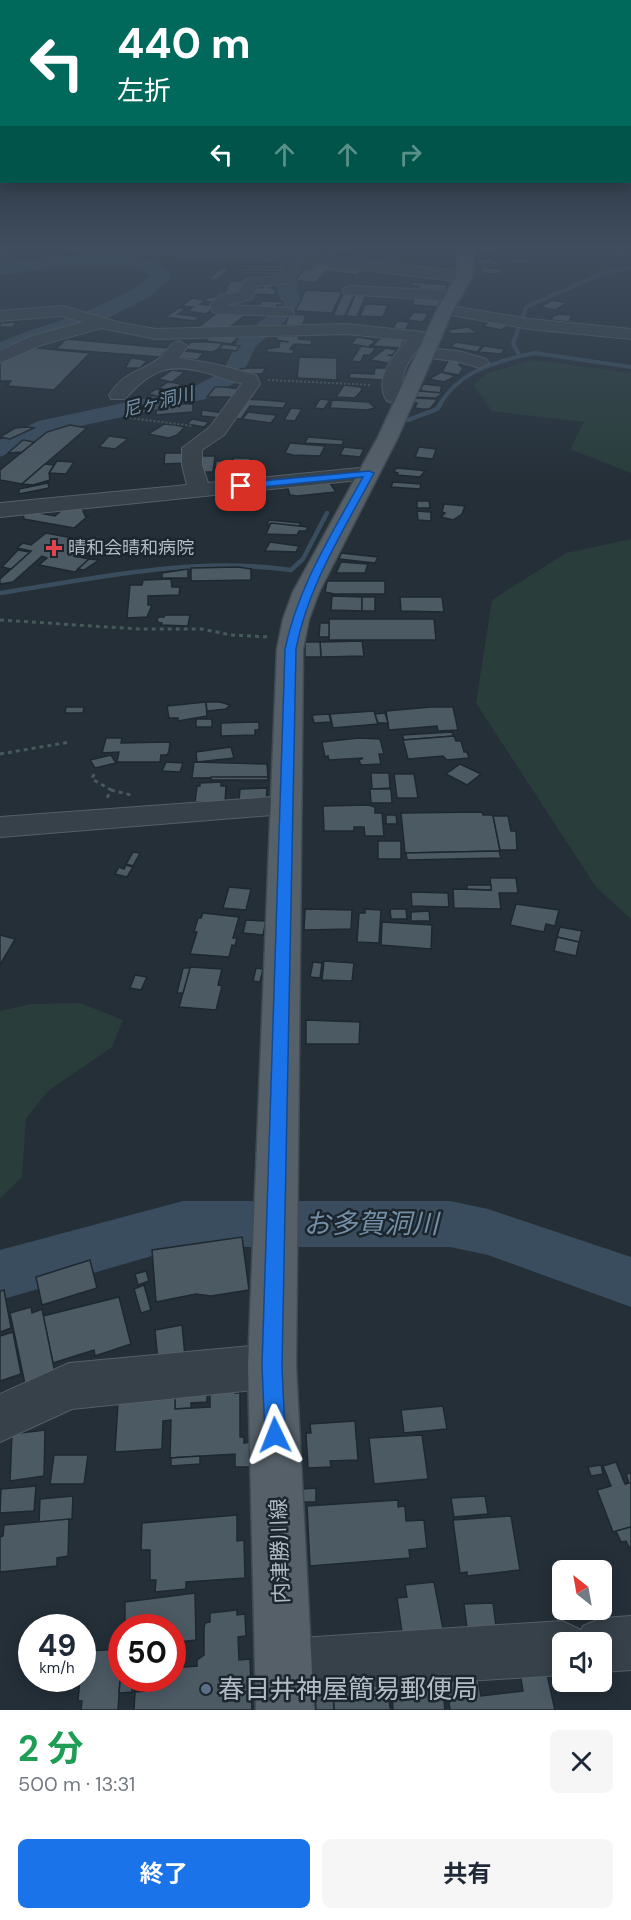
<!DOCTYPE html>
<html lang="ja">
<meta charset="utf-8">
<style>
:root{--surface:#fff;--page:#f6f6f7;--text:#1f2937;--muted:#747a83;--accent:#1a73e8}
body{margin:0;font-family:"DM Sans","Noto Sans JP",sans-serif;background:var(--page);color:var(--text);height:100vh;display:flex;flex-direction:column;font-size:22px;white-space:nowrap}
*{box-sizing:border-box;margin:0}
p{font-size:20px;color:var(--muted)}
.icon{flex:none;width:33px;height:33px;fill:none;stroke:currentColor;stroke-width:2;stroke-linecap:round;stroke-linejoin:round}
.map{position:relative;height:1710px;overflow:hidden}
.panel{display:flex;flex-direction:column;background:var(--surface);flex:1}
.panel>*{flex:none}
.guide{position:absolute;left:0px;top:0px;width:632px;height:183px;box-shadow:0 3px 15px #0003;background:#00695c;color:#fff;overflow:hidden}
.needle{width:39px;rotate:329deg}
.buttons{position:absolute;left:552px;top:1560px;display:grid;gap:12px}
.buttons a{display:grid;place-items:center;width:60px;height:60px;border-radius:9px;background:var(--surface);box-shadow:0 3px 15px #0003;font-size:30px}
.speed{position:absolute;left:18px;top:1614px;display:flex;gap:12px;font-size:30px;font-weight:700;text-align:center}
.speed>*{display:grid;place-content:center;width:78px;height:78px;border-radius:50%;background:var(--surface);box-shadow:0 3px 15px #0003;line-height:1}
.speed small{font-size:15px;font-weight:400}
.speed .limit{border:9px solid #d22;background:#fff;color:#111}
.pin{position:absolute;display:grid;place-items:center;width:51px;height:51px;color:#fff;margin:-26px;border-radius:12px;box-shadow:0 3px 9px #0006}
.me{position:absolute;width:66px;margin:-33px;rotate:358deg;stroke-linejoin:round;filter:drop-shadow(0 0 4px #0008)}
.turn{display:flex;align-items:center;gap:21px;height:126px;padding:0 18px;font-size:27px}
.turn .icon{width:78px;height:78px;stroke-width:2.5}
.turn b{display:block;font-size:42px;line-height:51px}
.lanes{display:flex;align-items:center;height:57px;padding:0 18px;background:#0003;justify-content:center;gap:30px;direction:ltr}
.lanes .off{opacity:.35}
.round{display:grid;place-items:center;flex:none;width:63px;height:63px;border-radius:9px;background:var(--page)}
.overview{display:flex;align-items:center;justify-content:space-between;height:102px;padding:0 18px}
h1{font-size:36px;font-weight:700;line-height:45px;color:#1e9e55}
.action{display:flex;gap:12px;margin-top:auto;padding:12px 18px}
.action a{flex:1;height:69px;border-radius:9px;background:var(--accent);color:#fff;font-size:24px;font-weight:700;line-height:69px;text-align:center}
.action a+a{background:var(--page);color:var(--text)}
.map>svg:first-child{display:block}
.green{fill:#293d3b}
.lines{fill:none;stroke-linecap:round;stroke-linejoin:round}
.stream-far1{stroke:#394d5e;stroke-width:4}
.stream{stroke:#394d5e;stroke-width:4.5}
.river{fill:#394d5e;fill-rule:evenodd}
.building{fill:#4c5a64;stroke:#1e2830;stroke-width:1.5}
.minor-casing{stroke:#555f67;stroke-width:2}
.major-casing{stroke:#404a52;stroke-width:3}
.path-far1{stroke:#475a5a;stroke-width:2;stroke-dasharray:2 2;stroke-linecap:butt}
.path{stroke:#475a5a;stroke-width:3;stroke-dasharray:4 4;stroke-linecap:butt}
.minor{fill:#374149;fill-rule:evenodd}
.major{fill:#556069;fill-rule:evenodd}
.route{fill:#1a73e8;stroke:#114b97;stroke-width:1.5}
.health-dot{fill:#e0444e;stroke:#1c262e;stroke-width:2}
.service-dot{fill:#5c6f8a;stroke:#1c262e;stroke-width:2}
.labels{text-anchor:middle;stroke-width:5;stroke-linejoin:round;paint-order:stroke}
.far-water-label{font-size:18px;font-style:italic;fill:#7590a6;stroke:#1c262e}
.far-poi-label{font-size:18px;fill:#b2bcc5;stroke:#1c262e;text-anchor:start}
.street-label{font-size:21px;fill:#b2bcc5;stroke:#1c262e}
.near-poi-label{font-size:26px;fill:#b2bcc5;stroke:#1c262e;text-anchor:start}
.near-water-label{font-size:27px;font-style:italic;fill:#7590a6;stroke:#1c262e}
</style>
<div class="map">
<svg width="631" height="1710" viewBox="0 0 631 1710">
<rect width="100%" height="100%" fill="#242f38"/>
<g class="green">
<polygon points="533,360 631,373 631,473 570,449 584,422 492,411 473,385 488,373"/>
<polygon points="631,539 631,919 596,887 476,703 492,600 566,553"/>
<polygon points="80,1003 123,1020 112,1047 48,1091 26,1118 22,1177 0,1198 0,1011 31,1004"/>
</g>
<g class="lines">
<g class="stream-far1">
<polyline points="520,356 535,353 631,367"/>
<path d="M 440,404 C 459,373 487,365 520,356 L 513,344 L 526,307 L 605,272 L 631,268"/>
</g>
<g class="stream">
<polyline points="408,420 437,409 441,403"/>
<path d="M 0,593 C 97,578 193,556 291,570 L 303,559 L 327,513"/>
</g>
<g class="river">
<polygon points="285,245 303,245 303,271 296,286 302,306 256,346 240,380 206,399 53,432 0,457 0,440 38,421 190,389 223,371 239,338 282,304 276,286 285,271"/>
<path d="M 108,255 C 127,256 166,255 170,279 L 149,297 L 110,317 L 0,356 L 0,342 C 51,321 105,311 150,277 C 138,254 26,271 0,275 L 0,263 L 58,256 Z"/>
<polygon points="183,1201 450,1201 488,1209 631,1257 631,1307 488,1255 450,1247 183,1247 0,1300 0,1250"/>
</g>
</g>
<g class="building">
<polygon points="331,246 350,247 356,250 355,252 337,251 335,255 326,255"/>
<polygon points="475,249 497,249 500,253 478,254"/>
<polygon points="510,258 530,258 531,263 510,263"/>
<polygon points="477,259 490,259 498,262 497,265 484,264 476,263"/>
<polygon points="318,262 365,267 357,275 327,271 315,283 295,280 304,270 299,269 301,267 310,269"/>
<polygon points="240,265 283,266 282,269 239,267"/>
<polygon points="483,267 490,268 503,269 498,274 481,273"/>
<polygon points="220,268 229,268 218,280 208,280"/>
<polygon points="239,268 283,269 281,272 237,270"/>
<polygon points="237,271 281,272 280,275 236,273"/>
<polygon points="230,281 243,281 237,296 224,295"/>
<polygon points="412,282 447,285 446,290 419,289 419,286 412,286"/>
<polygon points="278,283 271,288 277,291 274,295 250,294 252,289 264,287 252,287"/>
<polygon points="306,290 342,292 332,313 295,311"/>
<polygon points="344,292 355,293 345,316 333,316"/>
<polygon points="356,293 367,293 357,317 346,316"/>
<polygon points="415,296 441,300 438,307 412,305"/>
<polygon points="209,297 225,298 217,303 204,301 200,304 216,306 206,314 188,311 193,307 182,306 192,298 205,300"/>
<polygon points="552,300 567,303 555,310 540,307"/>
<polygon points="262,301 283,302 282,305 277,305 275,310 253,309 255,304 260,304"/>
<polygon points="365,304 388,305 383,317 360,316"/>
<polygon points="179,308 186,309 178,314 200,317 194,321 166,317"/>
<polygon points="220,311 247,314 223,332 194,330"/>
<polygon points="414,312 426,313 428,315 423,322 407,320"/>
<polygon points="289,314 306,315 302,327 285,326"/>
<polygon points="559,314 572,315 569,322 551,320 553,316"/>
<polygon points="17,319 22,319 16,322 13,327 0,327 0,323 16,322"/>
<polygon points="397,321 410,322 405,330 393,328"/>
<polygon points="490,321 501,323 508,326 501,330 483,326"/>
<polygon points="468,327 478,333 451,334 447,330"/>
<polygon points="227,336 238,338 231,344 205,341 210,337"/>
<polygon points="277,336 298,336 299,339 312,340 311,345 294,344 290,349 294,350 293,354 266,352 267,349 279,347 280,341 289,342 276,340"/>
<polygon points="389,336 405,339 400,348 373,346 380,338 387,338"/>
<polygon points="357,337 371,339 375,342 368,347 351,344"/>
<polygon points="66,339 168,348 160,357 56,349"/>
<polygon points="191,342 207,342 222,343 219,349 212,352 184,349"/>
<polygon points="455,342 482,346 477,352 451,347"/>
<polygon points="222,344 240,346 236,351 219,349"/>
<polygon points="361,346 376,348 370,355 364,355 361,362 351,361"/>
<polygon points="484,346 505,349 501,354 478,352"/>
<polygon points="26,347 90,353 54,390 7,386 11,381 0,381 0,364 10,355"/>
<polygon points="386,348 397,350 392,355 388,355 394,356 388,363 370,360"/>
<polygon points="185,351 204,353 197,360 173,357"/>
<polygon points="299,357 337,358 337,380 297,378"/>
<polygon points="131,358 140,359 147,361 140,368 125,368"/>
<polygon points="449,359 462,360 459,365 463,368 459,375 442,372"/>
<polygon points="248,368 266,368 262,374 239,373 240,369"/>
<polygon points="375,368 388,368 383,380 349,378 350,373 374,374"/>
<polygon points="172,370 185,372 172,382 158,379"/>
<polygon points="441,372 456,376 444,382 429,379"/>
<polygon points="168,382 176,383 189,387 179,393 159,388"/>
<polygon points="423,384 442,386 440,393 420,391"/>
<polygon points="344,385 361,387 362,390 355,398 336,397"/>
<polygon points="215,387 224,387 241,389 236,397 207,397"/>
<polygon points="156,389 174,393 166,398 148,394"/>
<polygon points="417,391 420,391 443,393 436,398 414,397"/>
<polygon points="413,398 436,399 437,400 430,409 422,409 415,408 417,403 412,403"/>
<polygon points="242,399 264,400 287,402 283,408 250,406 241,419 232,418"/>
<polygon points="320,399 330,400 324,409 314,408"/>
<polygon points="332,400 369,402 375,408 367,410 330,408"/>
<polygon points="175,404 193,404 193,412 156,415 156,410 161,410 162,405"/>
<polygon points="291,408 302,409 295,421 284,420"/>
<polygon points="202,410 225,413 221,418 201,416"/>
<polygon points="248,412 266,414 277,415 271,423 242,419"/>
<polygon points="192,419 209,422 204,427 187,424"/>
<polygon points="164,424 175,425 185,427 177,435 169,438 148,434"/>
<polygon points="70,425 87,428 22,484 0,480 0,470 47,432"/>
<polygon points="15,428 26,427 34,428 10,439 0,437"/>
<polygon points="109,436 124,438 128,439 115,449 99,447"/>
<polygon points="308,437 344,440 342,445 305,443"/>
<polygon points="23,440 34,442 22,452 8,453"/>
<polygon points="290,443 325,446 320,456 293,455 285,453"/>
<polygon points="344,447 364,449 360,457 340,455"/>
<polygon points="419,447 436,449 433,459 415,457"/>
<polygon points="165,453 188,453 188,463 164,464"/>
<polygon points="200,456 215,456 213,472 198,472"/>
<polygon points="233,458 250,458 252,470 215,470 216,461 233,461"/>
<polygon points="57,461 74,462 66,474 49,473"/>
<polygon points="45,464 54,465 49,473 50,480 33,485 22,484"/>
<polygon points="396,468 419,470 425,471 420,477 397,475 398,473 394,472"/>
<polygon points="393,482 421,484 420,489 391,487"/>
<polygon points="48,483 49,488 19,494 19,489"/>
<polygon points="330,483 336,492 297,496 290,495 287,486"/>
<polygon points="417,501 429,501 430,508 417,508"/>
<polygon points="444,504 465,506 462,514 453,520 441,517 445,513 442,512"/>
<polygon points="82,508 85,516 88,516 74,528 24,519 23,514 34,512 55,516 62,510"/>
<polygon points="417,511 431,512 431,521 418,520"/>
<polygon points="269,520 301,523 299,526 267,524"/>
<polygon points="271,523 299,526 308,527 306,531 299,531 297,535 266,534"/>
<polygon points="46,533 88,541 74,556 89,559 75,572 39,565 47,558 42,556 13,582 0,584 0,579 31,551 17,548 23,543 31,545"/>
<polygon points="270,542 299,546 296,552 265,551"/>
<polygon points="18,550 30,552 11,569 2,567"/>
<polygon points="341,553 378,557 375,563 339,559"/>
<polygon points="89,559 99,560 84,570 78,569"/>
<polygon points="341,562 368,564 365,573 336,573"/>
<polygon points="238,567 251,569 251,580 191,581 191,568"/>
<polygon points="188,569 188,578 162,578 162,573"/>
<polygon points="171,579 172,587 180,587 179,595 148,596 148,605 152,605 147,617 127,618 130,585 142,585 143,580"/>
<polygon points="327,581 385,581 385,594 334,594 325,592"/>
<polygon points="332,596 362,597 362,611 331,610"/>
<rect x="362" y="597" width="13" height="14"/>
<polygon points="400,597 442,597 444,612 401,611"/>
<polygon points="165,615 190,615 188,626 161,625 162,623 157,622 158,617 164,617"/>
<polygon points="329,619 434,619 436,640 329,640"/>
<polygon points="320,623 329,623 329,637 319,637"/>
<polygon points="362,641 364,656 321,657 320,642"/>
<polygon points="305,642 320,642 321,657 305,657"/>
<polygon points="206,702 207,716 178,721 178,718 169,718 167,706"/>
<polygon points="206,702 220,702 230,705 226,709 207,711"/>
<polygon points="66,707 84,707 83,713 65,713"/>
<polygon points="431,707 453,707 458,730 438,731 437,726 389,730 386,711"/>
<polygon points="374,711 378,724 333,728 330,714"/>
<polygon points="385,713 388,723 378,723 375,714"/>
<polygon points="329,714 331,722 314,723 312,715"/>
<rect x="196" y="719" width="16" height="8"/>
<polygon points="259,722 259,730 255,730 255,735 221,736 221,723"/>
<polygon points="452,732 453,736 404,740 402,735"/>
<polygon points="454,736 456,741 461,741 464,752 467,752 469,758 447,760 443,756 408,759 403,740"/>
<polygon points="106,738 122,738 121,743 170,742 169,751 167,755 161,755 160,762 117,762 119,752 102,753"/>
<polygon points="359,738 380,739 384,754 379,754 381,764 361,765 359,760 363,758 329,760 328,756 325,757 322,742"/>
<polygon points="231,747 234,758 197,762 196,752"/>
<polygon points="111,755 116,763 95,768 90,760"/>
<polygon points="166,762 183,763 180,772 162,771"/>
<polygon points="194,762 267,764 268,777 192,778"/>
<polygon points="460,764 481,774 467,785 446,774"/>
<polygon points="371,773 389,773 390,788 372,789"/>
<polygon points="394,774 414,774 418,798 397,798"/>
<rect x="211" y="777" width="57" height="3"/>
<polygon points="221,782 221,786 226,786 225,802 195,802 197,786 200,786 200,783"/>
<polygon points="267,788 266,801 239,800 240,789"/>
<polygon points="370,789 391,789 392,803 371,803"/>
<polygon points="368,805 375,807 375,813 382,813 384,836 365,836 364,827 354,827 354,831 324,831 323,806"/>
<polygon points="482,812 483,815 493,815 500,851 405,853 401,813"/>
<polygon points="386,815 396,815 397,824 386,824"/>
<polygon points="493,816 508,816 511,831 516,831 517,850 500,850"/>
<rect x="378" y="841" width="23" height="18"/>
<polygon points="499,851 501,858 407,860 406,853"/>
<polygon points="133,852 140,853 133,866 126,864"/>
<polygon points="126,865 133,867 127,877 115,874 119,867 124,869"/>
<polygon points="490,878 516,878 518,893 499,893 501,909 454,908 453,889 491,890"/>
<polygon points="467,885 491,885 491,890 467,889"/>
<polygon points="229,887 251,889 246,910 223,908"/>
<polygon points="411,892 448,893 449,907 412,906"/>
<polygon points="516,904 559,910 555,926 546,924 544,932 510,925"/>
<polygon points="305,909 352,910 351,929 304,930"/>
<polygon points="365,909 381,910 379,943 357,942 359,913 365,913"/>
<polygon points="390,909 406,909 407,919 391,919"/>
<polygon points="429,911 430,921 411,921 411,912"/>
<polygon points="203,913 239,917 233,938 237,938 235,946 232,945 229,957 190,954 197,932 194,932 198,918 201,918"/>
<polygon points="246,920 266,921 263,935 243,933"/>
<polygon points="382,922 432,925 431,949 381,945"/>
<polygon points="560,927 582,931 579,942 557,937"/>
<polygon points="0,935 15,939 0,965"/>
<polygon points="557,937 579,942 576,956 554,951"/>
<polygon points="324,961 354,963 352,981 322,980"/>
<polygon points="313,962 322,963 320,978 310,977"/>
<polygon points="190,967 222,969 218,985 222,986 216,1010 179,1007"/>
<polygon points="183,968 190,968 183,993 177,993"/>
<polygon points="256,968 263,969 260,982 253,981"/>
<polygon points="135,975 147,977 141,990 130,988"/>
<polygon points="306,1020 360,1022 359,1044 306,1044"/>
<polygon points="242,1237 249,1290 211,1296 196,1294 156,1302 152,1250"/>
<polygon points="90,1260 97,1288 42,1305 36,1277"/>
<polygon points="146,1271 149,1281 138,1285 135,1274"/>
<polygon points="144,1285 151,1310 141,1313 134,1289"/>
<polygon points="4,1290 11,1328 0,1332 0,1291"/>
<polygon points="119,1297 131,1344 95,1356 94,1350 53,1363 43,1316"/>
<polygon points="31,1307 32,1313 42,1309 55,1373 25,1384 10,1313"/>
<polygon points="182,1325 185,1356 158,1361 155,1330"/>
<polygon points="13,1332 21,1374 0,1381 0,1336"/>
<polygon points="207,1389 207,1402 191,1403 191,1408 175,1409 175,1398 155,1400"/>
<polygon points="235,1390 235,1393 240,1393 240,1437 244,1437 244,1443 250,1442 251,1467 235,1467 235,1454 170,1458 171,1420 163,1421 162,1449 115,1452 118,1402 175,1398 175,1409 210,1407 210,1392"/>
<polygon points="443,1406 447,1429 404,1433 401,1410"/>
<polygon points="355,1421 358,1460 330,1461 331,1467 308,1468 306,1433 311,1433 310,1424"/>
<polygon points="45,1430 44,1476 10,1481 12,1434"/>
<polygon points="422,1435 428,1479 374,1484 369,1438"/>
<polygon points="54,1455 88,1455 84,1484 50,1484"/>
<polygon points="200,1456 200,1464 171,1466 171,1458"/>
<polygon points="616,1462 625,1484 629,1483 626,1474 631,1473 631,1527 613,1532 597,1490 611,1486 603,1466"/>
<polygon points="601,1465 603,1474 591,1476 588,1467"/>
<polygon points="36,1486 34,1511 0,1513 1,1489"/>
<polygon points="316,1488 316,1502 302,1502 302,1489"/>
<polygon points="73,1496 72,1519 39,1523 40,1499"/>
<polygon points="485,1496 488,1514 454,1517 451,1498"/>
<polygon points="398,1500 398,1507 405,1506 406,1521 424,1520 427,1548 409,1550 410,1558 310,1566 307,1506"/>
<polygon points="237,1515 237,1541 244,1540 245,1578 186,1582 186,1589 155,1592 156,1580 150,1580 150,1550 141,1550 142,1523"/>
<polygon points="511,1516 520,1570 467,1576 467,1572 460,1573 453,1520"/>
<polygon points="69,1519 68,1556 57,1558 57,1566 0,1572 0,1537 3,1536 4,1525"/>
<polygon points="631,1527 631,1551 626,1541 621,1542 616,1531"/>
<polygon points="434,1582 444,1634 403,1639 397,1598 407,1597 405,1585"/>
<polygon points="195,1593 196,1640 179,1642 180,1653 172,1654 172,1628 125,1628 125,1602"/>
<polygon points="493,1603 497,1634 468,1636 464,1604"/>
<polygon points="237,1610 237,1615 245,1614 246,1636 238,1637 239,1660 250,1659 252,1710 134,1710 135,1692 146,1691 146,1678 172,1678 172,1668 197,1666 197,1660 204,1655 204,1628 205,1623 210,1622 210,1613"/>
<polygon points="122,1649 118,1710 81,1710 82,1701 78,1701 80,1678 82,1678 82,1671 86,1671 88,1651"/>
<polygon points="122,1662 122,1678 132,1678 132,1692 119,1693"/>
<polygon points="546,1670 555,1710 450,1710 446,1681 478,1678 481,1696 523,1691 520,1673"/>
<polygon points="442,1680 445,1710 334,1710 333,1689 387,1685 390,1708 393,1709 391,1684 410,1683 411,1688 425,1687 425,1682"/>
<polygon points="333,1695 334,1710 316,1710 315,1696"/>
</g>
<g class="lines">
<defs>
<g id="minor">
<polygon points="0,245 19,245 0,254"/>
<polygon points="48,245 131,245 282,252 282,245 296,245 297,253 464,272 472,277 464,282 297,262 298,271 289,283 257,286 252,299 227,305 286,308 292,310 294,313 292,316 219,314 213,312 210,305 219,295 239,292 245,279 279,276 282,271 282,261 55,249"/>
<polygon points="613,245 628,245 631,251 620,252"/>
<polygon points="350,286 453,291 461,296 453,301 344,294 342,291 344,288"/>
<polygon points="445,305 530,319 631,329 631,339 530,329 439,313 437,310 439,307"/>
<path d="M 63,306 L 121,323 L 156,329 L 346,324 L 432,333 L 441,338 L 438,342 L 424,342 C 410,358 399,371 403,394 L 413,400 L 404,406 L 387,401 C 373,380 393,356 407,340 L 346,334 L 156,339 L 101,328 L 41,345 L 0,363 L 0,351 L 29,337 L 83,322 L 62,316 L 0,321 L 0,311 Z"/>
<path d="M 179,341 L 188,346 L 179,358 L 215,364 L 256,375 L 260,384 L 224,435 L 202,450 L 202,465 L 208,483 L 369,467 L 376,469 L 379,473 L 376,477 L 369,479 L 0,517 L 0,503 L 187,485 L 182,465 L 182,448 L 210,427 L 242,383 C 230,382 221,377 211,374 C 170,362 153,368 125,399 L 111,399 L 109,395 C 126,369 144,372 162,356 C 168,350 170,343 179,341 Z"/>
<polygon points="426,348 458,351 486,359 489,363 480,368 456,361 420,357 417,353 420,349"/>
<polygon points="286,796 297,799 301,806 297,813 0,837 0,817"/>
<polygon points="272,1344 288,1350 295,1366 288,1382 272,1388 72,1409 0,1442 0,1394 69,1363"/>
<polygon points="631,1616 631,1670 602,1672 602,1642 562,1642 562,1675 284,1693 265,1685 257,1666 265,1647 284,1639 562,1621 581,1630 583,1626 602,1618"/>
</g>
<polygon id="major" points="459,245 475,245 472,277 453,310 398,437 319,592 309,619 303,649 296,1366 314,1710 256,1710 248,1366 277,649 283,619 293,592 378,437 437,310 456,277"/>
</defs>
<use href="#minor" class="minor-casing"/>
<use href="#major" class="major-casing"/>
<g class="path-far1">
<polyline points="268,380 372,385"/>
<polyline points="123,414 129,418 193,426"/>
</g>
<g class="path">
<polyline points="0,620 139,629 202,629 231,635 270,637"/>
<polyline points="0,754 70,742"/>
<polyline points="94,774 92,779 111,790 106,800"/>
<polyline points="111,790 131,795"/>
</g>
<use href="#minor" class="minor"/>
<use href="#major" class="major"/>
</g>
<linearGradient id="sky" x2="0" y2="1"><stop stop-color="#141a1f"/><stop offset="0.51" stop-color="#3f4d5e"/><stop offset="1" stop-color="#3f4d5e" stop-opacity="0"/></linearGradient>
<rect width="631" height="484" fill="url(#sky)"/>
<path class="route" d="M 369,471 L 374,473 C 344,530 308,585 296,649 L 282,1366 L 285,1435 L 282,1443 L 275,1446 L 268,1443 L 265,1435 L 262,1366 L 285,649 C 298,586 333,532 363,477 L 241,489 L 237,486 L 241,483 Z"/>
<path class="health-dot" d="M51 539h6v6h6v6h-6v6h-6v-6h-6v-6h6z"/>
<circle class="service-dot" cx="206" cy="1689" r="6"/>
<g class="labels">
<g class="far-water-label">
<text transform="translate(158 402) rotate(-14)" y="6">尼ヶ洞川</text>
</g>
<g class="far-poi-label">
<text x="68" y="554">晴和会晴和病院</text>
</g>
<g class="street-label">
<text transform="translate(280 1551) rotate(-92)" y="7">内津勝川線</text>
</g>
<g class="near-poi-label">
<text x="218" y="1698">春日井神屋簡易郵便局</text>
</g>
<g class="near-water-label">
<text x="371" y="1233">お多賀洞川</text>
</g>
</g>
</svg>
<div class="buttons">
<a><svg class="needle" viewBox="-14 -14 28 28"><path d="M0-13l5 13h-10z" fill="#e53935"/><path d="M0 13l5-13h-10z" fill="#747a83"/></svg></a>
<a><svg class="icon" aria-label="sound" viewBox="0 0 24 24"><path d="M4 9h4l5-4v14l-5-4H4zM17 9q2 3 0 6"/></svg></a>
</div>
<div class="speed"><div>49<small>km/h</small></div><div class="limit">50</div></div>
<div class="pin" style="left:241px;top:486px;background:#d93025"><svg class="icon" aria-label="arrive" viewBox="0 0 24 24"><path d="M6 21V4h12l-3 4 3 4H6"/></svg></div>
<svg class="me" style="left:275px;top:1435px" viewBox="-20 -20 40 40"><path d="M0-17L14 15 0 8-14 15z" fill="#1a73e8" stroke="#fff" stroke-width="4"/></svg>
<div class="guide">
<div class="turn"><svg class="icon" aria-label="left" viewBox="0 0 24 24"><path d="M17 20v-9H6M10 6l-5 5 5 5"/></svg><div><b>440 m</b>左折</div></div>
<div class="lanes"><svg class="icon" aria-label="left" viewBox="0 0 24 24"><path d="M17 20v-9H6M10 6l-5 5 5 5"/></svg><svg class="icon off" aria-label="ahead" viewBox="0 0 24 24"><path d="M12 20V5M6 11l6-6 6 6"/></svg><svg class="icon off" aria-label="ahead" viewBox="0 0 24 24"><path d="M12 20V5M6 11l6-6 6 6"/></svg><svg class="icon off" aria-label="right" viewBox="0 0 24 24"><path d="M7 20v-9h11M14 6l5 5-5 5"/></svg></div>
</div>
</div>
<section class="panel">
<div class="overview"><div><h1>2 分</h1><p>500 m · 13:31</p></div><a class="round"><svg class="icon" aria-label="close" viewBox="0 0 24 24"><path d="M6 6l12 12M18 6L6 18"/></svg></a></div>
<div class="action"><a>終了</a><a>共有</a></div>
</section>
